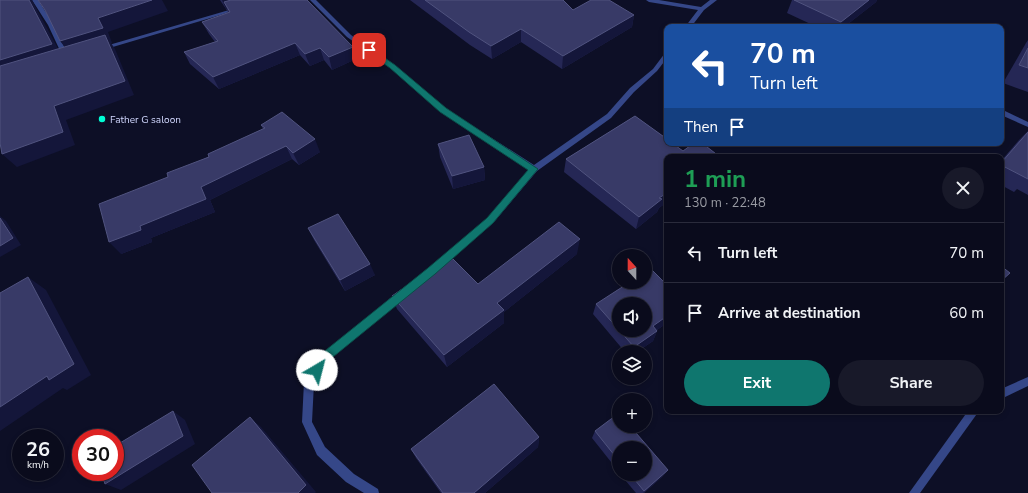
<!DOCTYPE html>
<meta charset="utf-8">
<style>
:root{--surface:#0a0b1c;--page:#181929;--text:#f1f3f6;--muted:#999ba3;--line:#2a2b3b;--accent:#0f766e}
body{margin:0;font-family:"Nunito Sans",sans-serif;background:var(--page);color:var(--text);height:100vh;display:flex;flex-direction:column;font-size:15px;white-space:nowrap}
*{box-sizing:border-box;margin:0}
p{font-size:13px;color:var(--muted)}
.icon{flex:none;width:22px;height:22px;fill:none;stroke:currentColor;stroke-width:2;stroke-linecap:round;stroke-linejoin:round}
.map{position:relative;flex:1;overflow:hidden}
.sheet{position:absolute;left:664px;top:154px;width:340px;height:260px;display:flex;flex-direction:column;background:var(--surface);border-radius:8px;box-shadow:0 2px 6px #0003,0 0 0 1px var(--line)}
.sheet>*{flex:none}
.banner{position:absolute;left:664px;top:24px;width:340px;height:122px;border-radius:8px;box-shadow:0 2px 6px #0003,0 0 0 1px var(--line);background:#1a4fa0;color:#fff;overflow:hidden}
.needle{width:26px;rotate:339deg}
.buttons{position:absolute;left:612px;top:249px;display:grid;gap:8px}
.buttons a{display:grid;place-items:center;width:40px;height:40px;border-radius:50%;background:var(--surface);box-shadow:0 2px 6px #0003,0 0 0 1px var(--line);font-size:20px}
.speed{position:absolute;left:12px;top:429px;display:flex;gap:8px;font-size:20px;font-weight:700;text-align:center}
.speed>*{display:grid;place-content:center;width:52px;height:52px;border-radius:50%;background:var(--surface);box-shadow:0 2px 6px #0003,0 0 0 1px var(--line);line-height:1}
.speed small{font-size:10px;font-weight:400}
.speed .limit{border:6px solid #d22;background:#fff;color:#111}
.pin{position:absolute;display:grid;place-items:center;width:34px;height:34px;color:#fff;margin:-17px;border-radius:8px;box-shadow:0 2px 6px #0006}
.me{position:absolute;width:44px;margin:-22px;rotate:37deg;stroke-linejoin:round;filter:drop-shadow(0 0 3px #0008)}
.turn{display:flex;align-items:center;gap:14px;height:84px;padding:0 20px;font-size:18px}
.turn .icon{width:52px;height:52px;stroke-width:2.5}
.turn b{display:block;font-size:28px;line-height:34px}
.then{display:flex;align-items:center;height:38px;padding:0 20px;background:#0003;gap:8px;font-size:15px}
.round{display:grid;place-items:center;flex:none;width:42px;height:42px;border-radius:21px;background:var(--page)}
.headline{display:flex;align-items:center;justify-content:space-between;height:68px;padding:0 20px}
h1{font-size:24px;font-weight:700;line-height:30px;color:#1e9e55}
.cta{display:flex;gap:8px;margin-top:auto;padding:8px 20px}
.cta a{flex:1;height:46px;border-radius:24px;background:var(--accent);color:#fff;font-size:16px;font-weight:700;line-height:46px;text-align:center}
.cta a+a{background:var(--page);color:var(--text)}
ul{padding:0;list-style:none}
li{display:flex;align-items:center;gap:12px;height:60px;padding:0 20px;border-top:1px solid var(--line)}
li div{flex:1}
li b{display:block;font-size:15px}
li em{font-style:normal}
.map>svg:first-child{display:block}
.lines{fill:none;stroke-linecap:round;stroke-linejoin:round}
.minor{fill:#354788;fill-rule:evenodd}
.wall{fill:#252755}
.shaded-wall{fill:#14163a}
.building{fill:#383a67;stroke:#50537f;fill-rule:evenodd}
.route{fill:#0f766e;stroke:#0a4d48}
.poi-dot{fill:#00fdd5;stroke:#0d0f26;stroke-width:1.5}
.labels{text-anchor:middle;stroke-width:4;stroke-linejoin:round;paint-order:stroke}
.poi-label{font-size:10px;fill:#d2d8ff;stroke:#0d0f26;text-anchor:start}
</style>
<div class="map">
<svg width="1028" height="493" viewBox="0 0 1028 493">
<rect width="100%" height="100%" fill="#0d0f26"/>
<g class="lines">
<g class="minor">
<polygon points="32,0 38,0 54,25 69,57 68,58 66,59 63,57 48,25"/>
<polygon points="310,0 316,0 351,35 395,66 445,108 534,165 607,114 630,88 653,69 665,53 667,52 667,58 657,71 634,92 611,118 537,171 493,223 441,268 438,269 435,268 434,266 435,264 487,219 529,170 441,112 391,68 347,37"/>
<polygon points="646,0 659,0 701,7 710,0 717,0 704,10 691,27 685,27 698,10 649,2"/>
<polygon points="236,8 241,9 106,49 104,50 101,48 102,47"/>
<polygon points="1001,111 1005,111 1028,122 1028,127 1001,115"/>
<polygon points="402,290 405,291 406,294 405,297 328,361 314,383 312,422 325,447 354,474 378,489 379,493 364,493 346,482 317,455 302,422 304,382 322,355 399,291"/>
<polygon points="1028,377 1028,386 1001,399 1001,389"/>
<polygon points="968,411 979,411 920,493 909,493"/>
</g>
</g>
<g class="wall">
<polygon points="220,0 307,0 356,59 332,70 324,60 310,66 300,55 219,89 190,64 184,52 215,42 209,34 202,22 228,12"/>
<polygon points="410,0 563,0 573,10 634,15 632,27 562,69 521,42 492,59 470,45"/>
<polygon points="792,0 877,0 876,2 844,27 817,27 787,13"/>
<polygon points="1028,40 1028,92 1003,83 1026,43"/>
<polygon points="635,116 667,139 667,143 672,143 683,151 694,143 702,143 720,157 667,157 667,202 659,208 657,212 636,229 564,172 566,159"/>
<polygon points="261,125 320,152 299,165 292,159 210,200 215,212 151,238 152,242 121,254 168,177 263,129"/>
<polygon points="1028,131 1028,195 1017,189 1014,192 1001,185 1001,161 1019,140"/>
<polygon points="438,144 484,167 485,180 453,189 440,157"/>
<polygon points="308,228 375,275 345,291 314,240"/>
<polygon points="577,254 504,312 504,323 447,367 397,309 392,296 478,284"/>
<polygon points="667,285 667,323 657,330 657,331 653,341 637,352 625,352 593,314 596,304"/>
<polygon points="595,431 668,470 662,477 644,493 636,493 620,474 645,474 619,448 619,472 592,438"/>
<polygon points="539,437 538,447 485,493 441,493 416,458 411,449"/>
</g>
<g class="shaded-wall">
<polygon points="29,0 32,0 63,58 0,77 0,60"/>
<polygon points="152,0 162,0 168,11 108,32 112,43 111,43 115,49 134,95 66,120 75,145 17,167 2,154 54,106 71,55 60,41 98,18"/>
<polygon points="222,0 260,0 224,2 227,9 226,9"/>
<polygon points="869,0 877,0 876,2 844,27 838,27 841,22"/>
<polygon points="634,15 632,27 562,69 563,56"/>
<polygon points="521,29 521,42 492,59 491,46"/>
<polygon points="295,43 300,55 219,89 213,77"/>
<polygon points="353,47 356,59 332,70 329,57"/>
<polygon points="320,48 324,60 310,66 305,54"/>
<polygon points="315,139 320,152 299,165 293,153"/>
<polygon points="286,146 292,159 210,200 215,212 151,238 152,242 121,254 109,242 140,226 201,187"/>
<polygon points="484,167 485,180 453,189 452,176"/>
<polygon points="667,193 667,202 659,208 657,212 636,229 639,217 659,198"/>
<polygon points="0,216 6,221 21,245 0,257"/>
<polygon points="580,239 577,254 504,312 504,323 447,367 444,355 497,303"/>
<polygon points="370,264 375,275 345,291 340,280"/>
<polygon points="28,277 46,290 91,375 67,390 63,388 0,431 0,407"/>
<polygon points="667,316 667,323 648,336 653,326"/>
<polygon points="657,331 653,341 637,352 632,352 634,347"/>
<polygon points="173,411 185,420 195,444 121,490 105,484"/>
<polygon points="250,417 261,427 316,492 315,493 298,493"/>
<polygon points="539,437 538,447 485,493 474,493"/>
<polygon points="668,470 662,477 644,493 643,493"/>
</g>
<g class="building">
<polygon points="0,0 29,0 52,44 0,60"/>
<polygon points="38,0 152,0 98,18 103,28 60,41 45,10"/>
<polygon points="231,0 307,0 353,47 329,57 320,48 305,54 295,43 213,77 184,52 218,41 202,22 230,12 224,2"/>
<polygon points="425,0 563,0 573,10 591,0 609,0 634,15 563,56 521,29 491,46 469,32"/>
<polygon points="794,0 869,0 841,22"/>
<polygon points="105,35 125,81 54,106 63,132 2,154 0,143 0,66"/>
<polygon points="1028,48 1028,68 1019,65"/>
<polygon points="282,112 315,139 293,153 286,146 201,187 206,199 140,226 141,230 109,242 99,204 168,177 167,173 209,157 208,154 265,128 261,125"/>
<polygon points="635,116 667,139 667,143 672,143 683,151 694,143 702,143 720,157 667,157 667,193 659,198 662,199 639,217 566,159"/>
<polygon points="1028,132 1028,179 1001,165 1001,163"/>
<polygon points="469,135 484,167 452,176 438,144"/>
<polygon points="338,214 370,264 340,280 308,228"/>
<polygon points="0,218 13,238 0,246"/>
<polygon points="559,222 580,239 497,303 504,310 444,355 392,296 450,256 478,284"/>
<polygon points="1001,266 1010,273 1001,281"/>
<path d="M 651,269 L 667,285 L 667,316 L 653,326 L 657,331 L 634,347 L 596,304 L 630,282 L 645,282 L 645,273 ZM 619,304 L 645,304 L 645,330 L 619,330 Z"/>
<polygon points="28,277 74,364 49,380 47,376 0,407 0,293"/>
<polygon points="494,384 539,437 474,493 443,493 411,449"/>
<polygon points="173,411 183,436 105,484 101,472 115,472 115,446"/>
<polygon points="619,413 619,426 630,426 668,470 644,491 630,474 645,474 645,448 619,448 619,461 595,431"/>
<polygon points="250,417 306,485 298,493 212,493 192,465"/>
</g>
<polygon class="route" points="367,49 372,49 395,65 446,108 538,169 493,223 435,274 328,361 320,374 317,375 313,374 311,370 321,354 428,268 487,218 528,170 440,112 390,68 367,52"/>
<circle class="poi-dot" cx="102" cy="119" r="4"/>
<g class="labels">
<g class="poi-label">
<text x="110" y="123">Father G saloon</text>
</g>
</g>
</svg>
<div class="buttons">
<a><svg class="needle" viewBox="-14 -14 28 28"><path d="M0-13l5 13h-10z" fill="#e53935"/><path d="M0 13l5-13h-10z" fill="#999ba3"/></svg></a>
<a><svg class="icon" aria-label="sound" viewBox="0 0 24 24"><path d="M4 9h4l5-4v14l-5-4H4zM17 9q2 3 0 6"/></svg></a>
<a><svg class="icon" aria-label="layers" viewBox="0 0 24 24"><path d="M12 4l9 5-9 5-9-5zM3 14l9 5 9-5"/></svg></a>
<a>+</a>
<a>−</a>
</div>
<div class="speed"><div>26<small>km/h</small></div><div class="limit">30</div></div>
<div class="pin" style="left:369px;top:50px;background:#d93025"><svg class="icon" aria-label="arrive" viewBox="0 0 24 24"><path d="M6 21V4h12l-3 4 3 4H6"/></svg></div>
<svg class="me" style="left:317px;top:370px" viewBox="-20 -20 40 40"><circle r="19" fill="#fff"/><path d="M0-13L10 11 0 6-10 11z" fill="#0f766e"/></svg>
<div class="banner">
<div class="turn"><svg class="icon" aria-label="left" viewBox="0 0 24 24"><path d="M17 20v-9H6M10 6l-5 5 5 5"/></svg><div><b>70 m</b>Turn left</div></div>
<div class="then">Then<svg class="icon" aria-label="arrive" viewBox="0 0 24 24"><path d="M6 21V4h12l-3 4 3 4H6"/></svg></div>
</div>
<section class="sheet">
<div class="headline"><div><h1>1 min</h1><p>130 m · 22:48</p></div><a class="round"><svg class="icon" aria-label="close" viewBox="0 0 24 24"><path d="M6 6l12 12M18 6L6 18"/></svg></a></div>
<ul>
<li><svg class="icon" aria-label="left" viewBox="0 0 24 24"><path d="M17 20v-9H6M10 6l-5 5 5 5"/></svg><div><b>Turn left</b></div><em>70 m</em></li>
<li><svg class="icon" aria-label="arrive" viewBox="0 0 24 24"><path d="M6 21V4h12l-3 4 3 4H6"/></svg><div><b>Arrive at destination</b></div><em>60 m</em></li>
</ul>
<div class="cta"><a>Exit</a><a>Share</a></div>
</section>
</div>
